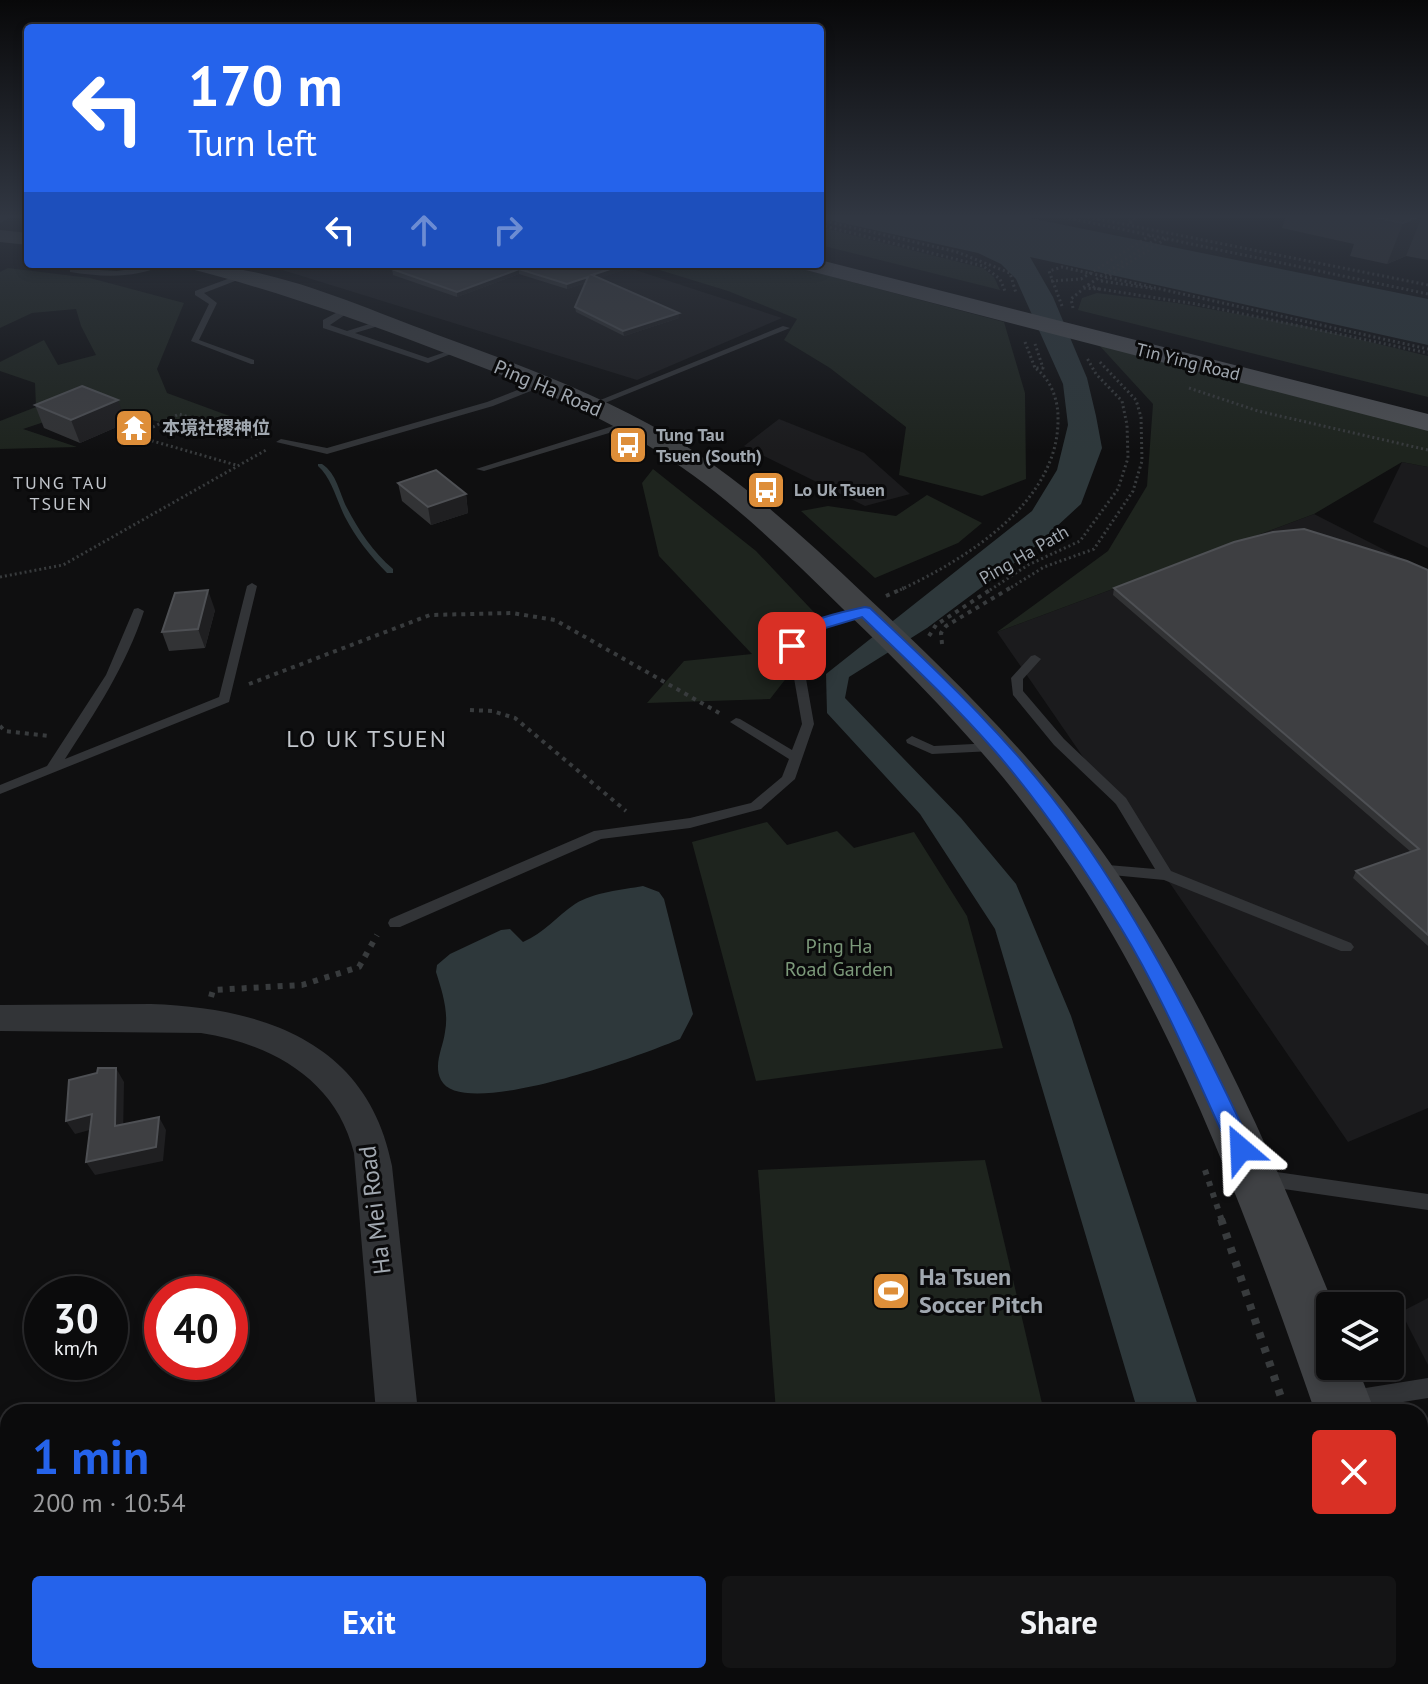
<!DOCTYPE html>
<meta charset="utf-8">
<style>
:root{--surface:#0b0b0c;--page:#141415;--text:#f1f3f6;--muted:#9a9b9d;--line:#2b2b2d;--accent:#2563eb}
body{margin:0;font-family:"PT Sans","Noto Sans SC",sans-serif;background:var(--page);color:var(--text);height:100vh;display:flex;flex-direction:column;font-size:30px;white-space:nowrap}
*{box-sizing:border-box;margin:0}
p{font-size:26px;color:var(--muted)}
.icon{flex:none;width:44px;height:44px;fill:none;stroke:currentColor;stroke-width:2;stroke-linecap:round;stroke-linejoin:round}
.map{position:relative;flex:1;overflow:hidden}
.side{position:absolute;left:0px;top:1404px;width:1428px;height:280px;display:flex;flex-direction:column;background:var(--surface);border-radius:24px 24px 0 0;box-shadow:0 4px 12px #0003,0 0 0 2px var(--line)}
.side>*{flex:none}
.banner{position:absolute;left:24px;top:24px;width:800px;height:244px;border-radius:8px;box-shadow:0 4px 12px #0003,0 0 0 2px var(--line);background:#2563eb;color:#fff;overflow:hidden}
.tools{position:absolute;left:1316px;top:1292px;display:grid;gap:16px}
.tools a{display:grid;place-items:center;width:88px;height:88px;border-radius:8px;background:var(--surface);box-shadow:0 4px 12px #0003,0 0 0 2px var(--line);font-size:40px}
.speed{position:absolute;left:24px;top:1276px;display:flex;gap:16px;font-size:40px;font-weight:700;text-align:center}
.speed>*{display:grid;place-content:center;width:104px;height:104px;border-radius:50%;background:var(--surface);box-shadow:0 4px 12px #0003,0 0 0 2px var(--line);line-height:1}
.speed small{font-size:20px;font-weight:400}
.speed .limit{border:12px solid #d22;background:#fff;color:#111}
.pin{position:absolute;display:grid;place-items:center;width:68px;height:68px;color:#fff;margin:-34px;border-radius:16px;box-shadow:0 4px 12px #0006}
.me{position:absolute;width:88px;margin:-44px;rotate:334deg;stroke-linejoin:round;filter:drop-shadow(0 0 6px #0008)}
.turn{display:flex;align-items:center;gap:28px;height:168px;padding:0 32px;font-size:36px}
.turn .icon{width:104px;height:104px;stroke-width:2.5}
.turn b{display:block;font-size:56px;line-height:68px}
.lanes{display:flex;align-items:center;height:76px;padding:0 32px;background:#0003;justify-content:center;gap:40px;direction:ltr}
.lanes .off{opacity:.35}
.round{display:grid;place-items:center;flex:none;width:84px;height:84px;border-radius:8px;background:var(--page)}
.head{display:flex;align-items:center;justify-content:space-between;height:136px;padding:0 32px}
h1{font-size:48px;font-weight:700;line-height:60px;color:var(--accent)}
.cta{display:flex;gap:16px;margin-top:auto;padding:16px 32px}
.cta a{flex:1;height:92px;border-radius:8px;background:var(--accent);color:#fff;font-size:32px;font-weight:700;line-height:92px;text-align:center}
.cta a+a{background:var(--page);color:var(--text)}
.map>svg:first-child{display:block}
.built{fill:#1b1b1d}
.green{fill:#1e241e}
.water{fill:#2e383b}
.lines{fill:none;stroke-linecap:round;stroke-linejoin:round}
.stream{fill:#2e383b;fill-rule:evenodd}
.path-far3{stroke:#383b3d;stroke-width:3;stroke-dasharray:2 3;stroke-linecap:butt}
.path-far2{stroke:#383b3d;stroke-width:4;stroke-dasharray:4 5;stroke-linecap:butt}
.path-far1{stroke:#383b3d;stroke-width:6;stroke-dasharray:5 7;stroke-linecap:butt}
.path{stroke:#383b3d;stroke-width:8;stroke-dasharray:6 9;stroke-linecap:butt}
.lane{fill:#323437;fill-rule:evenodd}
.street{fill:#323437;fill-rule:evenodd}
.secondary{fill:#3f4144;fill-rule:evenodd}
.primary{fill:#4d4f53;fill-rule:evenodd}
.wall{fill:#323335}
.shaded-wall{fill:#1f1f21}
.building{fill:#3e3f42;stroke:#4e5054;stroke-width:2}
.route{fill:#2563eb;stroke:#184099;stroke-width:2}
.labels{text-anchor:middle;stroke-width:6;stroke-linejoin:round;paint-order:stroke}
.far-street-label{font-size:18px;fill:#a1a8b0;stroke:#0a0a0b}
.far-poi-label{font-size:18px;font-weight:bold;fill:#a1a8b0;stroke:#0a0a0b;text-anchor:start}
.far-neighbourhood-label{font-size:18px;letter-spacing:2px;fill:#c2c6cc;stroke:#0a0a0b}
.street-label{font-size:20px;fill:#a1a8b0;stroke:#0a0a0b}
.park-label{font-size:20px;fill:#7c997a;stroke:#0a0a0b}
.quarter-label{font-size:24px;letter-spacing:2px;fill:#c2c6cc;stroke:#0a0a0b}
.near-street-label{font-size:24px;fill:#a1a8b0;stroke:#0a0a0b}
.near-poi-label{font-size:24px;font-weight:bold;fill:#a1a8b0;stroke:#0a0a0b;text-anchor:start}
</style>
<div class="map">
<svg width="1428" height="1684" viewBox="0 0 1428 1684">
<rect width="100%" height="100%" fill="#0f0f10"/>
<g class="built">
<polygon points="263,264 617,264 782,318 637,380"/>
<polygon points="779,419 864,453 910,494 865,506 744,446"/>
<polygon points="1402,462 1428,467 1428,548 1373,522"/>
<polygon points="1314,514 1428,572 1428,1108 1348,1142 997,632"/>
<polygon points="1428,1298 1428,1365 1401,1312"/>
</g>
<g class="green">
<polygon points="820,227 983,268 994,277 1000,290 820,245"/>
<polygon points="640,264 784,264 1004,322 1025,393 1026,479 982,496 899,475 906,427 830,368 784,340 797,319 728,291"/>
<polygon points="8,268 90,278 184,303 157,369 167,393 235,418 204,435 98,404 23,429 77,447 0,449 0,421 36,407 35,383 0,371 0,362 44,340 58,365 96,355 81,326 76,309 32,313 0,328 0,272"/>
<polygon points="1097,293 1177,303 1304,326 1428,356 1428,397 1078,310 1082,298"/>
<polygon points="1099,345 1428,429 1428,467 1402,462 1314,514 997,632 1108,551 1147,486 1153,404"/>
<polygon points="653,469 756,551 827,626 770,699 647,703 684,661 752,654 659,556 642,483"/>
<polygon points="927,495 982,523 958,543 875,578 801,511 828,506 896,516"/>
<polygon points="767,822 787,845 837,831 854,848 914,832 967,916 1003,1048 756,1081 692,842"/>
<polygon points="985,1160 1044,1412 776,1412 758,1170"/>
</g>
<g class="water">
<polygon points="820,216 1020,216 1428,299 1428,345 1030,257 1053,297 1087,378 1096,416 1102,448 1081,504 1029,552 927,628 849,677 845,698 961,818 1016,884 1071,1016 1200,1412 1138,1412 995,929 920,814 827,713 826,674 1032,511 1057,470 1068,425 1063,384 1016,279 1001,264 978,253 820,218"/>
<path d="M 643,886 L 659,892 L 664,899 L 693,1014 L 680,1039 C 645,1054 462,1122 441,1080 C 433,1064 443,1048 445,1032 C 449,1012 442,991 436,972 L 437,965 L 450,954 L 501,930 L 510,929 L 523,942 C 544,933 557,916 575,904 C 594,892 622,890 643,886 Z"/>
</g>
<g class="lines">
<path class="stream" d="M 318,464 L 322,464 C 337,474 339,492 347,508 C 359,531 373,552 393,569 L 393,573 L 387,573 C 370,556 356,538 345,517 C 337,501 331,477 318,466 Z"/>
<g class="path-far3">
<polyline points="1059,216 1428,294"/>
<polyline points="1083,216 1428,285"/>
<polyline points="820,220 957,252 1010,273 1016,293"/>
<polyline points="1132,223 1128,221 1140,216"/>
<polyline points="820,225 983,266 1000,279 1005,291"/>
<polyline points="1051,281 1081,279 1151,235"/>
<polyline points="1101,281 1167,238"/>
<polyline points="1101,281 1156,289"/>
<polyline points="1088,285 1159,237"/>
<polygon points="1088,285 1099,289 1082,288"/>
<polyline points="1099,289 1196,304 1428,353"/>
<polyline points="1062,306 1049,271 1062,267 1428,349"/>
<polyline points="1073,308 1071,299 1083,289"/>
<polyline points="1025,342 1035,368"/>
<polyline points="1189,388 1258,411 1428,450"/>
<polyline points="118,431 236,465"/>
<polyline points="135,436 179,414 261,439"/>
<polyline points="0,577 63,565 266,450"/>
<path d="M 900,590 C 968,558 1060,501 1058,417 C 1058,399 1050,378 1035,368 L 1043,368 L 1035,344"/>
<polyline points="990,590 1028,565 1080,541 1118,489 1128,458 1127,425 1122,401 1096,374 1087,358"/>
<polyline points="1007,590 1044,567 1094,549 1133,491 1142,461 1141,417 1136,400 1098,360"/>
</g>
<g class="path-far2">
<polyline points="886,596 904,588"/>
<polyline points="929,636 936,625 993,588"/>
<polyline points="942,644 941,633 946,626 1010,588"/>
<polyline points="249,684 430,615 512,613 555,620 721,714"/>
<polyline points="470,710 492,711 515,718 626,811"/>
<polyline points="0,726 5,731 49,736"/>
</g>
<g class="path-far1">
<polyline points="211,997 213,990 302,985 359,967 377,935"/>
<polyline points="1205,1170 1222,1221"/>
</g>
<g class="path">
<polyline points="1221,1219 1286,1412"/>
<polyline points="1371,1676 1374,1684"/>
</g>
<g class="lane">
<path d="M 79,264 L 89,264 L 81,269 L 117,271 L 165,264 C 137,279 101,277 70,272 L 70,268 Z"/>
<polygon points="241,274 248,276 204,293 217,303 199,340 254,360 254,364 251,364 191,341 209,304 195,295 195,291"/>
<polygon points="345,308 352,310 330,325 347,331 382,320 386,322 385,324 355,333 428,358 457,348 461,350 428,363 323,328 323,320"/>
<polygon points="783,326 790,328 595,407 588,405"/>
<polygon points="543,380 546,381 546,385 493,406 327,454 276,442 281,439 327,448 487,402"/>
<polygon points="629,421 633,424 632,426 484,471 476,469"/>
<path d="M 252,583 L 257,586 L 229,702 L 0,794 L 0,785 L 47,766 L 106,675 L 134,609 L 138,608 L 144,611 C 126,666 96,711 65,759 L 219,697 L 247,586 Z"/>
<path d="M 865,608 L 871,611 L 869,613 L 821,626 L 799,639 L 814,724 L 795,779 L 761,809 L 690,828 L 601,839 L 400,927 L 390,927 L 388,923 L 390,919 L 594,831 L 690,818 L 751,803 L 782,777 L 789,759 L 730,722 L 736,718 L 740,719 L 792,750 L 802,724 L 787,638 C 806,617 839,614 865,608 Z"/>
<polygon points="1035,655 1041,659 1023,679 1023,691 1064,739 1126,798 1171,871 1351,943 1354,947 1351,951 1341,951 1164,880 1091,873 1089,869 1091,865 1096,864 1155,869 1116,804 1054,745 1013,695 1011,678 1031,656"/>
<polygon points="912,736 934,746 993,743 999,747 993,751 932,754 907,743 906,740"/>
<polygon points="1263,1170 1428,1194 1428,1210 1263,1186 1257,1184 1254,1178 1257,1172"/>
<polygon points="1428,1378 1428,1398 1353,1410 1346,1407 1343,1400 1346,1393 1353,1390"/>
<polygon points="599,1676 623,1676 624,1684 600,1684"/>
</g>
<g class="street">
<polygon points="0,216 13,216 0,223"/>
<path d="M 151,1004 C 264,1008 368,1042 392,1166 L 418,1412 L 376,1412 L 354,1153 C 336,1079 271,1044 201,1033 L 0,1031 L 0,1005 Z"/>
<polygon points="398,1676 446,1676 447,1684 399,1684"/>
</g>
<g class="secondary">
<polygon points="0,230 28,233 28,245 0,242"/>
<path d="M 184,264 C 269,264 356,305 435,334 C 514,363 595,392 668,435 C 741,479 804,537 865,595 C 955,679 1043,766 1113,867 C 1204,997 1274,1159 1334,1306 L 1330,1306 L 1330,1366 L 1357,1366 L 1375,1412 L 1315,1412 C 1255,1238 1185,1047 1086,891 C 1019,785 932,694 842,608 C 782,549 720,488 647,445 C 578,404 504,375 429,347 C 350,317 270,289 187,268 Z"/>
<polygon points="1420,1594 1428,1597 1428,1684 1409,1676 1420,1676"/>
</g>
<polygon class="primary" points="820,260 1428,414 1428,431 802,269 799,264 820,264"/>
</g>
<g class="wall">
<polygon points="1286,216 1428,216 1428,260 1406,256 1387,264 1350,256 1354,244 1282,228"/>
<polygon points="630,268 599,278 679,313 679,318 624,336 576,312 575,307 585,283 567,289 519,274 457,297 393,275 392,269"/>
<polygon points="35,405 126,423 80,443 44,428"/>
<polygon points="398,483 466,494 468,513 431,525 402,501"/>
<polygon points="1428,570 1428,946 1353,878 1356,871 1411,852 1113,595 1114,588"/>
<polygon points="215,610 205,648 169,651 162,632"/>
</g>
<g class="shaded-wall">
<polygon points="1422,216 1406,256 1387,264 1403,223"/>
<polygon points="625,264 629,264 630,268 593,281 592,275"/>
<polygon points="519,269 519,274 457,297 457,292"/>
<polygon points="588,277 588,282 567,289 567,284"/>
<polygon points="679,313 679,318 624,336 623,331"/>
<polygon points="118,400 126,423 80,443 71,420"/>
<polygon points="466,494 468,513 431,525 428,507"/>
<polygon points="208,590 215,610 205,648 198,629"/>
<polygon points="116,1068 124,1082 123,1139 115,1126"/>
<polygon points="92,1114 101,1127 75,1134 66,1121"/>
<polygon points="159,1117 166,1130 163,1161 95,1175 86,1162"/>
</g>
<g class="building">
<polygon points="1368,216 1420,216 1403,223"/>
<polygon points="408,264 625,264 592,275 679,313 623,331 575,307 588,277 567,284 519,269 457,292 392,269"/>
<polygon points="82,386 118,400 71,420 35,405"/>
<polygon points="436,470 466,494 428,507 398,483"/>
<polygon points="1304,529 1407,561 1428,570 1428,935 1356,871 1419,849 1114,588 1234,542 1273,532"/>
<polygon points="208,590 198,629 162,632 175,593"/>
<polygon points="98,1068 116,1068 115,1126 159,1117 156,1147 86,1162 92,1114 66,1121 69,1080 97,1073"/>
</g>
<linearGradient id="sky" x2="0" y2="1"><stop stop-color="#080809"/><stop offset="0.48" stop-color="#313742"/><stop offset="1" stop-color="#313742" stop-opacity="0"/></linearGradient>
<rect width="1428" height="451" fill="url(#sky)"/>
<path class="route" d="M 865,607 L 870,608 C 944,677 1018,747 1076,830 C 1147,930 1201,1039 1253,1149 L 1250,1156 L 1241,1159 L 1233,1156 C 1197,1080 1165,1000 1121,928 C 1083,866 1042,805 994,750 C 953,703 907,660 862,617 L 805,634 L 798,649 L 792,650 L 785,646 C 788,622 843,612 865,607 Z"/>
<defs>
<symbol id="temple-square" viewBox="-11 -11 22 22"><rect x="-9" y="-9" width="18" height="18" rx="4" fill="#de8e39" stroke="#0a0a0b"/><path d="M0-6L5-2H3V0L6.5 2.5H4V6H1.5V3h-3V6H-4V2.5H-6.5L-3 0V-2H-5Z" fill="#fff"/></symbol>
<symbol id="bus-square" viewBox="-11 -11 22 22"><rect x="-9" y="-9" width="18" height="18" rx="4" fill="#de8e39" stroke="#0a0a0b"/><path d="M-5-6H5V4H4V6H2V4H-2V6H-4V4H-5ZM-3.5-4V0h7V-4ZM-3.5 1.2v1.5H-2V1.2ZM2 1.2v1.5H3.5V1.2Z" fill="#fff"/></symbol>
<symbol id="stadium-square" viewBox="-11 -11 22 22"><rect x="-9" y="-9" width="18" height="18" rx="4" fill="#de8e39" stroke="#0a0a0b"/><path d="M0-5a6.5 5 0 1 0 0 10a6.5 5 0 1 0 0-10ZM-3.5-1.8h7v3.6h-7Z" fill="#fff"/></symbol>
</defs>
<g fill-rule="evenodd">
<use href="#temple-square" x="112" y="406" width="44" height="44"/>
<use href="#bus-square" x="606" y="423" width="44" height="44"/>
<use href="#bus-square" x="744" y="468" width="44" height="44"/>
<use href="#stadium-square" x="869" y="1269" width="44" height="44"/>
</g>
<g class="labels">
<g class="far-street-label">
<text transform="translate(1188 362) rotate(14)" y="6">Tin Ying Road</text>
<text transform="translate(1024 555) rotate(-30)" y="6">Ping Ha Path</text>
</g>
<g class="far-poi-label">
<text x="162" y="434">本境社稷神位</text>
<text x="656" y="441">Tung Tau<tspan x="656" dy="21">Tsuen (South)</tspan></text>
<text x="794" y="496">Lo Uk Tsuen</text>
</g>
<g class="far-neighbourhood-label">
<text x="61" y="489">TUNG TAU<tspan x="61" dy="21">TSUEN</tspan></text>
</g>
<g class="street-label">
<text transform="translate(548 388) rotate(23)" y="7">Ping Ha Road</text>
</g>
<g class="park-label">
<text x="839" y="953">Ping Ha<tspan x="839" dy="23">Road Garden</tspan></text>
</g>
<g class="quarter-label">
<text x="367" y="747">LO UK TSUEN</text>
</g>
<g class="near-street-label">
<text transform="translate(375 1210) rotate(-97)" y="8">Ha Mei Road</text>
</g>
<g class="near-poi-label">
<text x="919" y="1285">Ha Tsuen<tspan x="919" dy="28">Soccer Pitch</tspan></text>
</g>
</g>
</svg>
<div class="tools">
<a><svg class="icon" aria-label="layers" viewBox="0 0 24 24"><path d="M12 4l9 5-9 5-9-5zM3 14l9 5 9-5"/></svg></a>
</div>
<div class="speed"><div>30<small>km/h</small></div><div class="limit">40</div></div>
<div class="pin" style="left:792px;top:646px;background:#d93025"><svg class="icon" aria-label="arrive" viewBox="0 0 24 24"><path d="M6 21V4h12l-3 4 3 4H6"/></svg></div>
<svg class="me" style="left:1241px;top:1149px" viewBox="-20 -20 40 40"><path d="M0-17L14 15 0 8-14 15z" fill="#2563eb" stroke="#fff" stroke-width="4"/></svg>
<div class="banner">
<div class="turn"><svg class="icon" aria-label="left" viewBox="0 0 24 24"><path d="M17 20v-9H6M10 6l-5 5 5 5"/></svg><div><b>170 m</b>Turn left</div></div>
<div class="lanes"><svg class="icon" aria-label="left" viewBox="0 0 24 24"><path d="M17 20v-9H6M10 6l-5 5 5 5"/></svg><svg class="icon off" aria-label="ahead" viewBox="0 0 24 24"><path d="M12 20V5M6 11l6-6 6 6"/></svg><svg class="icon off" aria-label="right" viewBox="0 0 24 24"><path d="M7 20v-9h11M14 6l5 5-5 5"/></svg></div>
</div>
<section class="side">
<div class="head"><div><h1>1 min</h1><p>200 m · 10:54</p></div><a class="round" style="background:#d93025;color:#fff"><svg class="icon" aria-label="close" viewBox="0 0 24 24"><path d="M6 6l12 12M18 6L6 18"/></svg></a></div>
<div class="cta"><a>Exit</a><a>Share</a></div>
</section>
</div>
